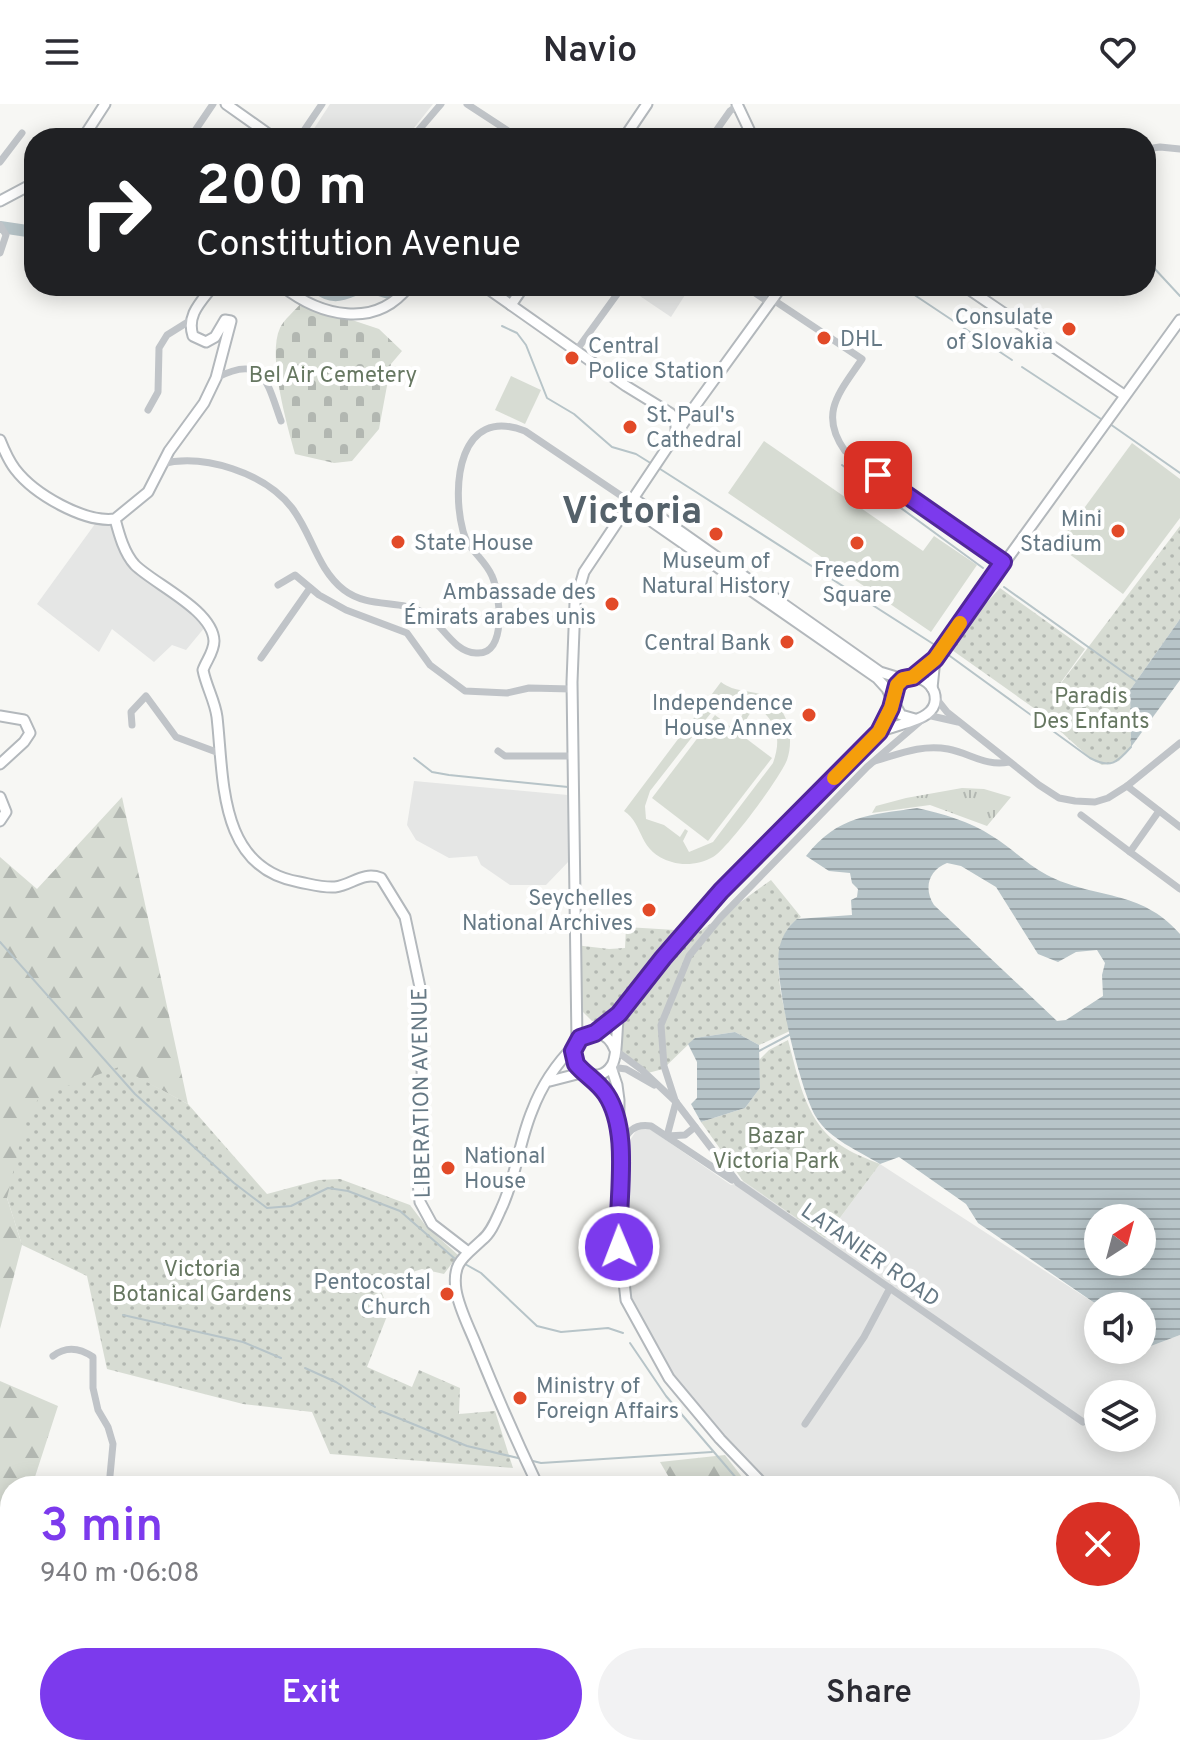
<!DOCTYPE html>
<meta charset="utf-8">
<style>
:root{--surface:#fff;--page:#f2f2f3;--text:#2b2b33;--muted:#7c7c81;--accent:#7c3aed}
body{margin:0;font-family:Overpass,sans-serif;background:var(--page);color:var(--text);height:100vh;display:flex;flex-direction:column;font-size:30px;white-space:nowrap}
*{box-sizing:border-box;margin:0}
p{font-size:26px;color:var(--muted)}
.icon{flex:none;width:44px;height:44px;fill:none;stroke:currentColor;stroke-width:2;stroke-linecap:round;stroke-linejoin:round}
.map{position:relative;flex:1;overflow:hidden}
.side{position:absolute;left:0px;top:1372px;width:1180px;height:280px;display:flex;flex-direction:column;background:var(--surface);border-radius:32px 32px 0 0;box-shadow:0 4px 20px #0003}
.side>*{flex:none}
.guide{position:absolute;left:24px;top:24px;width:1132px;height:168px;border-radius:32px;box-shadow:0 4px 20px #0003;background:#202124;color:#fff;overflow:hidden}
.needle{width:52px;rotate:36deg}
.buttons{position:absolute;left:1084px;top:1100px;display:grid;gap:16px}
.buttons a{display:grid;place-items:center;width:72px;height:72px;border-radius:50%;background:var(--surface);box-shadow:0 4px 20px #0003;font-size:40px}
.pin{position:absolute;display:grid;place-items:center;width:68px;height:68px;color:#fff;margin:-34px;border-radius:16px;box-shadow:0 4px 12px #0006}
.me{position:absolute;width:88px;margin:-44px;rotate:359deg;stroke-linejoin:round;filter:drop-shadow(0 0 6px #0008)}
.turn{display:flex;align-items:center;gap:28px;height:168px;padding:0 40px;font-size:36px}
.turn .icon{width:104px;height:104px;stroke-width:2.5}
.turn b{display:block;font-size:56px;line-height:68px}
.round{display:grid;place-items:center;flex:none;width:84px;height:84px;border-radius:42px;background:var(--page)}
.summary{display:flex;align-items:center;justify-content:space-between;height:136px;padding:0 40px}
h1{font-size:48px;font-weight:600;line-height:60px;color:var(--accent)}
.primary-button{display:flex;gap:16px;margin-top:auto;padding:16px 40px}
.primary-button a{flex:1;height:92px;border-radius:48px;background:var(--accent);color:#fff;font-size:32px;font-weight:600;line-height:92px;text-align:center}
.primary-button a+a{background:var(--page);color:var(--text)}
header{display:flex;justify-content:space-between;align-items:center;height:104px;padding:0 40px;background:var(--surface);font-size:36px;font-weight:600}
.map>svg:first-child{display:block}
.built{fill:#e5e6e5;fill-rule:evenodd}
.grass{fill:url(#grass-tufts)}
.forest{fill:url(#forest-firs)}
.cemetery{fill:url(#cemetery-stones)}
.park{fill:url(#park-dots)}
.pitch{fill:#d7dcd3;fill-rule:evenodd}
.water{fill:url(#water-rules);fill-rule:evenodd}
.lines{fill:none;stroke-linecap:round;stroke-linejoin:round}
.stream{stroke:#b7c4c8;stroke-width:2}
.river{stroke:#b7c4c8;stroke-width:12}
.major-casing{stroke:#b3b8bc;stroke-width:13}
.minor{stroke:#c0c4c8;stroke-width:7}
.major{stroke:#fff;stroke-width:9}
.route-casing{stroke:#51269a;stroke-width:20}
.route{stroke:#7c3aed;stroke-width:14}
.slow{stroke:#f59e0b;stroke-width:14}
.poi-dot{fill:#e24a28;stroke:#fff;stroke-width:3}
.labels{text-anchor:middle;stroke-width:8;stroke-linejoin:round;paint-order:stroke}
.poi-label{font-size:22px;fill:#667985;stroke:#fff;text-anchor:end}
.park-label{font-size:22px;fill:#667761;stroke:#fff}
.street-label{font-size:22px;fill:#667985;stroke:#fff}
.town-label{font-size:38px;font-weight:bold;fill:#54616a;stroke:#fff}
</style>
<header><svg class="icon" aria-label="menu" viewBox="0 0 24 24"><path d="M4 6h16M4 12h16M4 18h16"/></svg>Navio<svg class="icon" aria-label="heart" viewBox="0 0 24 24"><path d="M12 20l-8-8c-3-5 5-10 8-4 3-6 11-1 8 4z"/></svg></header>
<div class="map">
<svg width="1180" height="1652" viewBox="0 0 1180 1652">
<defs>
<pattern id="grass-tufts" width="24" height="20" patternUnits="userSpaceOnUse" patternTransform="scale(2)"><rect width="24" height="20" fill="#d7dcd3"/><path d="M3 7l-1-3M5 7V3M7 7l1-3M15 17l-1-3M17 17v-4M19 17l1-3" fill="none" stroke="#b2b7b1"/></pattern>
<pattern id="forest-firs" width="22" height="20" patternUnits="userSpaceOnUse" patternTransform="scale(2)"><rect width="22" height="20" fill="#d7dcd3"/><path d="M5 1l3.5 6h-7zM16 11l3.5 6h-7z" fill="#b2b7b1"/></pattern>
<pattern id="cemetery-stones" width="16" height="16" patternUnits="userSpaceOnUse" patternTransform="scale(2)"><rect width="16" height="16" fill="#d7dcd3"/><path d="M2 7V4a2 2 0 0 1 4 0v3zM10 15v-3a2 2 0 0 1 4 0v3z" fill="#b2b7b1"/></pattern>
<pattern id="park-dots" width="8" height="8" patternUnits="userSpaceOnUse" patternTransform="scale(2)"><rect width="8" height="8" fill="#d7dcd3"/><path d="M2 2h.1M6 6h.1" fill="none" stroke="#b2b7b1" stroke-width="1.8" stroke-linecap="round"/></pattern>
<pattern id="water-rules" width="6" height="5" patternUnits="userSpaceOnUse" patternTransform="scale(2)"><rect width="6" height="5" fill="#b7c4c8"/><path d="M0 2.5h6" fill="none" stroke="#99a4a8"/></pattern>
</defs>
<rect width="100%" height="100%" fill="#f7f7f4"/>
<g class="built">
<polygon points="330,0 433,0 406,34 308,34"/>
<polygon points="629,182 672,182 685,191 671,213 628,184"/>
<polygon points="113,419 126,451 205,523 186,546 172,541 154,558 112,525 99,548 37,500 95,420"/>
<polygon points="414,677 568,691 570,756 546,781 510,781 481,761 477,752 449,754 416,736 407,721"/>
<path d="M 647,1023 L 731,1081 L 743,1077 L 825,1134 L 880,1060 L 1099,1202 L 1098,1246 L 1142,1246 L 1142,1238 L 1151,1242 L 1180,1231 L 1180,1652 L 923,1652 L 918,1642 L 1170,1642 L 1170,1382 L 772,1382 L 723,1332 L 674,1271 L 632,1198 L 626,1161 L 625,1044 L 636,1027 ZM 1098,1290 L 1142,1290 L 1142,1334 L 1098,1334 Z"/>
</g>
<polygon class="grass" points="962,684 984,685 1011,693 987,722 930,701 872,709 876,702 906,694"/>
<g class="forest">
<polygon points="122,693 188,1000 119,964 7,1094 22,1141 0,1225 0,753 37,785"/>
<polygon points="0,1277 58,1302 32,1382 10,1382 10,1440 0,1438"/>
<polygon points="725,1351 749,1382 674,1382 660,1358"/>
</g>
<path class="cemetery" d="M 301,199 L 379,225 L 402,247 L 391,260 L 379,325 L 352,357 L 334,359 L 295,350 C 287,321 267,251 280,224 C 284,215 295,207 301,199 Z"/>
<g class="park">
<polygon points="1180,422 1180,515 1130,586 1131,643 1119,657 1102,661 1090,654 1038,607 952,546 979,507 1000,484 1085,545 1049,595"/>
<path d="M 771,776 L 801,813 C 765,833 781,895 790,927 L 759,941 L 735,928 L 695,934 L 663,965 L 648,969 L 615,946 L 619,910 L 663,854 Z"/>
<polygon points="626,823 675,826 604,918 592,917 581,906 575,841 609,845 625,844"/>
<path d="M 788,936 C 799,976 806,1022 845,1044 C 856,1051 868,1055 880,1060 L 825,1134 L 743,1077 L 701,1018 L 745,1004 L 760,984 L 759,956 L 769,946 Z"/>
<polygon points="119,963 188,1000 267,1090 319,1076 340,1075 410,1101 426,1122 458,1151 444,1170 422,1165 378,1179 389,1207 367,1263 412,1283 419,1266 460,1284 459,1310 495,1307 513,1364 330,1350 312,1308 243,1300 107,1265 87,1172 22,1141 7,1094 25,1018 40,992"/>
</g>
<g class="pitch">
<polygon points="511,272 541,286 525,320 495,306"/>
<polygon points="764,337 923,447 934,432 977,461 931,528 728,389"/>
<polygon points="1132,339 1180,375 1180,414 1123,490 1057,441"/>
<path d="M 721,578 C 742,594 763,579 783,609 C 791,623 792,642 787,656 C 780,674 728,744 713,753 C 701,760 685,762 672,758 C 637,748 645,721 624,707 ZM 738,596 L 749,598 L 738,619 L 743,621 L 755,601 C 777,617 782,634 773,659 L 713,738 L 689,748 L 683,737 L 688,727 L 685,725 L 680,733 L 664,721 L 646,715 L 645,702 L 650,687 L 714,605 Z"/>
<polygon points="715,611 772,654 708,737 652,694"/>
</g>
<g class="water">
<polygon points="1180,515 1180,576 1131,643 1130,586"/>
<path d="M 917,704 C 943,710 970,717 992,732 C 1011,743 1027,761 1047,771 C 1095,796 1140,784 1180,830 L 1180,1231 L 1151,1242 L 1142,1238 L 1142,1202 L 1108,1202 L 1103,1199 L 1099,1202 L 978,1119 L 966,1100 L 899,1053 L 880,1060 C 859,1047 829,1035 816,1013 C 800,986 774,877 779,846 C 781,834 787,823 797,815 L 852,811 L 851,796 L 857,793 L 858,785 L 852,779 L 850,769 L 829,767 L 806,752 C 838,711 870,711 917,704 ZM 947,759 L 961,762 L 996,783 L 1038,850 L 1058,858 L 1076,848 L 1097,846 L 1105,859 L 1102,871 L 1103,892 L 1066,916 L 1057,917 L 934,801 C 923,784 929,766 947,759 ZM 1098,1114 L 1142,1114 L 1142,1158 L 1098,1158 Z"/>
<polygon points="735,928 759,941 760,984 745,1004 701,1018 691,1000 697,994 697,958 688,940 695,934"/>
</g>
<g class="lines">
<g class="stream">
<polyline points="1146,140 1154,164 1180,192"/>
<polyline points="901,182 1012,256"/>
<polyline points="502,222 517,229 526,241 547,294 574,310 612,343 636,350 652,360"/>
<polyline points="1022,263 1104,317"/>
<polyline points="1110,320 1180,369"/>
<polyline points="842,361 983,464"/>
<polyline points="657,363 938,543"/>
<polyline points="1004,483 1136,577"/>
<path d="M 943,547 L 1090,654 C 1110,665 1117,659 1131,643"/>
<polyline points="414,654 432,668 449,671 568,683"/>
<polyline points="0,838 135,990 234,1079 267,1104 291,1102 328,1084 348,1087 400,1107 454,1154"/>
<polyline points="759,947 791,930"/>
<polyline points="465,1160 481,1169 537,1222 561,1228 608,1224 623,1229"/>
<polyline points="123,1211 243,1238 281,1254"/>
<polyline points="630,1239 666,1292 743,1382"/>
<polyline points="305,1264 336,1278 375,1303"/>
<polyline points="381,1307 467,1342 518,1354"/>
<polyline points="533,1357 541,1359 712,1348"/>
<polyline points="886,1642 891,1652"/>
</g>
<g class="river">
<polyline points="0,123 34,128"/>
<path d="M 314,182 C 335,198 343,190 365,182"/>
<polyline points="366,182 389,189"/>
</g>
<defs>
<g id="major">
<polyline points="226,0 274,34"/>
<polyline points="737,0 753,34"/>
<polyline points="83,34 105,0"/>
<polyline points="624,34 647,0"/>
<polyline points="0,97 34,79"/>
<path d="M 282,182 C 320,212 375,226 409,182"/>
<polyline points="484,182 626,282 670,309 676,316 676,329"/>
<polyline points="964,182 1124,291"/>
<polyline points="511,201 524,182"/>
<path d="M 0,336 C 4,346 8,356 15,365 C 34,390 84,419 115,415 L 148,388 L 169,347 L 204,299 L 216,274 L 231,217 L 225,216 L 215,233 L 206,238 L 193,232 C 186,211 201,198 213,182"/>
<polyline points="633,394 880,568 903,575"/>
<polyline points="628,401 877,574 887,585 893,597"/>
<path d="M 115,415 C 119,430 124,449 135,461 C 154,480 213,506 214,537 C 214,548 206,557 203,566 C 206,582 215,597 217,613 C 224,675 218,764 299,778 C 310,780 323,784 335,783 C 352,781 363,767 381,774 L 405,813 L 421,888 L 423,1034 L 418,1079 L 420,1098 L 432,1120 L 467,1147"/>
<polyline points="913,573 935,555 1180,216"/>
<polyline points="932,584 935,555"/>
<polyline points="0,612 24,616 30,629 24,638 0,660"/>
<path d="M 879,628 C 892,622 917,618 927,610 C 949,594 923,559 897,581 L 893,597 L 901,611 L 915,615"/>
<polyline points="0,693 6,708 0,717"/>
<polyline points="595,929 619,910 663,854 721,787 879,628 893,599"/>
<polyline points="577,938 572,578 575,499 584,468 695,302 782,182"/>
<path d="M 615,946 C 608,927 590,924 577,938 C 566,964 598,984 612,961 C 618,951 616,923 619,910"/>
<polyline points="611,963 617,981 619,996 618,1124 626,1196 669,1274 720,1335 765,1382"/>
<polyline points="589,970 607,992 616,1014"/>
<polyline points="550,977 585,968"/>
<path d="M 538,1382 C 516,1336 496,1290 477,1243 C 470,1225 459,1205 456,1186 C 452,1158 464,1153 482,1136 C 491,1129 496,1116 501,1105 C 516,1074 519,1038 532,1007 C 541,983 557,959 575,941"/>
<polyline points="660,1642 664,1652"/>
<polyline points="909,1642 914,1652"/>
</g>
</defs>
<use href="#major" class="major-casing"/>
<g class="minor">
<polyline points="467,0 519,34"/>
<polyline points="190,34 213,0"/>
<polyline points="299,34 322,0"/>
<polyline points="412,34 441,0"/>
<polyline points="711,34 730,7 738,1"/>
<polyline points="1146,45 1160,43 1180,45"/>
<polyline points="0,58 22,29"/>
<polyline points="0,121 6,131 0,149"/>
<polyline points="745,182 770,199"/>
<path d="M 772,195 L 862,255 C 840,288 818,309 845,347 L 1003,458"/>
<polyline points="576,247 623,182"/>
<path d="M 216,274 C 264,249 267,278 281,317"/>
<polyline points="148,306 158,288 159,244 167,231 191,216"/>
<path d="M 161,360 C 204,349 265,369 292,404 C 312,430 317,465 344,486 C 369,505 400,495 424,509 C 442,519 453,548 476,549 C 508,552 500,490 492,472 C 485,455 467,445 463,427 C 451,382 459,301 525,327 L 626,395"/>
<polyline points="278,481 295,471 319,491 346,506 407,529 430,561 465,587 507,589 529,584 572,585"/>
<polyline points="261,554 310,484"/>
<polyline points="935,593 947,608 1039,681 1059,694 1075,697 1095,698 1108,694 1127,682 1180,639"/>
<polyline points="927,611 958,618"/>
<polyline points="132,621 131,608 146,592 176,633 219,649"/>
<polyline points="498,647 505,652 573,652"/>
<path d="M 875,657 C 899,650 922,640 948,645 C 970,649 986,663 1009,658"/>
<polyline points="1127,682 1180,723"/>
<polyline points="1159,707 1130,748 1180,785"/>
<polyline points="1081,711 1130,748"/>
<polyline points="615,946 642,966 676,998 738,1079 1083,1318"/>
<polyline points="611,963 626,965 654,981"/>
<polyline points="675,996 664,962 661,921 689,852 720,814 867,663 924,614"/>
<polyline points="676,998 667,1032 685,1031 695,1023"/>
<path d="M 620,1043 C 627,1029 633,1019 651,1022 L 732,1076"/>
<path d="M 53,1252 C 66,1242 80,1244 93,1253 L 93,1284 L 98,1306 L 108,1323 L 113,1340 L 109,1382"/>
<polyline points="805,1320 864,1233 890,1184"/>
<polyline points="0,1502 10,1514"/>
<polyline points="0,1631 10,1640"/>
<polyline points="13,1642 27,1652"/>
<polyline points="293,1642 296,1652"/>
<polyline points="354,1652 386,1642"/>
<polyline points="606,1652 615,1642"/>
</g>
<use href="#major" class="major"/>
</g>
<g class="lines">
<defs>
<path id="route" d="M 619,1143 C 616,1097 632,1029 606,990 C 597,977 585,971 576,960 L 573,947 L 580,934 L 595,929 L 619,910 L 663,854 L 721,787 L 879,628 L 891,604 L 897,581 L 903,575 L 913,573 L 935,555 L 1003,458 L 878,371"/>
</defs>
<use href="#route" class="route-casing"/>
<use href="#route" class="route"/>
<polyline class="slow" points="834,674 879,628 891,604 897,581 903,575 913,573 935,555 960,519"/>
</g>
<g class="poi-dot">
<circle cx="1069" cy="225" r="8"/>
<circle cx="824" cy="234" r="8"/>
<circle cx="572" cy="254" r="8"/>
<circle cx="630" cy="323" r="8"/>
<circle cx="1118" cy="427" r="8"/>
<circle cx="716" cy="430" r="8"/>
<circle cx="398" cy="438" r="8"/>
<circle cx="857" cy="439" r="8"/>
<circle cx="612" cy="500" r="8"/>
<circle cx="787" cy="538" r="8"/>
<circle cx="809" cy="611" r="8"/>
<circle cx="649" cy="806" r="8"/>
<circle cx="448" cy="1064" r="8"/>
<circle cx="447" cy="1190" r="8"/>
<circle cx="520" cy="1294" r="8"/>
</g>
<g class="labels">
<g class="poi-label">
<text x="1053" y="220">Consulate<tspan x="1053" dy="25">of Slovakia</tspan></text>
<text x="840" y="242" text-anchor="start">DHL</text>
<text x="588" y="249" text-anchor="start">Central<tspan x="588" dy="25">Police Station</tspan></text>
<text x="646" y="318" text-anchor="start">St. Paul's<tspan x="646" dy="25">Cathedral</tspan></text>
<text x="1102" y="422">Mini<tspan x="1102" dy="25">Stadium</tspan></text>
<text x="414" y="446" text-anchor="start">State House</text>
<text x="716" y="464" text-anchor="middle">Museum of<tspan x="716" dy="25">Natural History</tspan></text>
<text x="857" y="473" text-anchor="middle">Freedom<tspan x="857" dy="25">Square</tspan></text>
<text x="596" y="495">Ambassade des<tspan x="596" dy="25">Émirats arabes unis</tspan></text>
<text x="771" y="546">Central Bank</text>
<text x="793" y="606">Independence<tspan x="793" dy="25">House Annex</tspan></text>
<text x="633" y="801">Seychelles<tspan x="633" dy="25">National Archives</tspan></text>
<text x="464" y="1059" text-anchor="start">National<tspan x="464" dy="25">House</tspan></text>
<text x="431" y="1185">Pentocostal<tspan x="431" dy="25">Church</tspan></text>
<text x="536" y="1289" text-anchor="start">Ministry of<tspan x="536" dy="25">Foreign Affairs</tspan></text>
</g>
<g class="park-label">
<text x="333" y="278">Bel Air Cemetery</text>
<text x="1091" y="599">Paradis<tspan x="1091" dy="25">Des Enfants</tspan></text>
<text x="776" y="1039">Bazar<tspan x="776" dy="25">Victoria Park</tspan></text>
<text x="202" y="1172">Victoria<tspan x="202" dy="25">Botanical Gardens</tspan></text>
</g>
<g class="street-label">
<text transform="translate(420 989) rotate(-91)" y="8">LIBERATION AVENUE</text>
<text transform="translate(871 1150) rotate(35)" y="8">LATANIER ROAD</text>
</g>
<g class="town-label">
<text x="632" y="419">Victoria</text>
</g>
</g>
</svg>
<div class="buttons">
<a><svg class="needle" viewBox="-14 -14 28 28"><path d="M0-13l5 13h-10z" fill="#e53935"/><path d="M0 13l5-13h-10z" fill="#7c7c81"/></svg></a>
<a><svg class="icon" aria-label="sound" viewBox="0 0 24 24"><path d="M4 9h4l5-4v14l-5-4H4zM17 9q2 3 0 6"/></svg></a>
<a><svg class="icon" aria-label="layers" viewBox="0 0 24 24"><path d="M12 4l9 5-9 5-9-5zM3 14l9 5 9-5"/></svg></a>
</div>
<div class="pin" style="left:878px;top:371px;background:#d93025"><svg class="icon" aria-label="arrive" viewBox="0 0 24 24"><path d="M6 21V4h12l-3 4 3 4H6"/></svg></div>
<svg class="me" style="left:619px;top:1143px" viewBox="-20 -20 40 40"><circle r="17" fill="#7c3aed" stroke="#fff" stroke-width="3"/><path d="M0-11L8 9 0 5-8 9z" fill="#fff"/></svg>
<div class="guide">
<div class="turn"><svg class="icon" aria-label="right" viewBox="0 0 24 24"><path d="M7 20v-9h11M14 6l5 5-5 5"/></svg><div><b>200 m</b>Constitution Avenue</div></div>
</div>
<section class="side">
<div class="summary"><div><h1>3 min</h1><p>940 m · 06:08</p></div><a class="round" style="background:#d93025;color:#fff"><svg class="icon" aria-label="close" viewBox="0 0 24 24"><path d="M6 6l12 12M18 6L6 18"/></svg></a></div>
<div class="primary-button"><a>Exit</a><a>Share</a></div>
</section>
</div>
